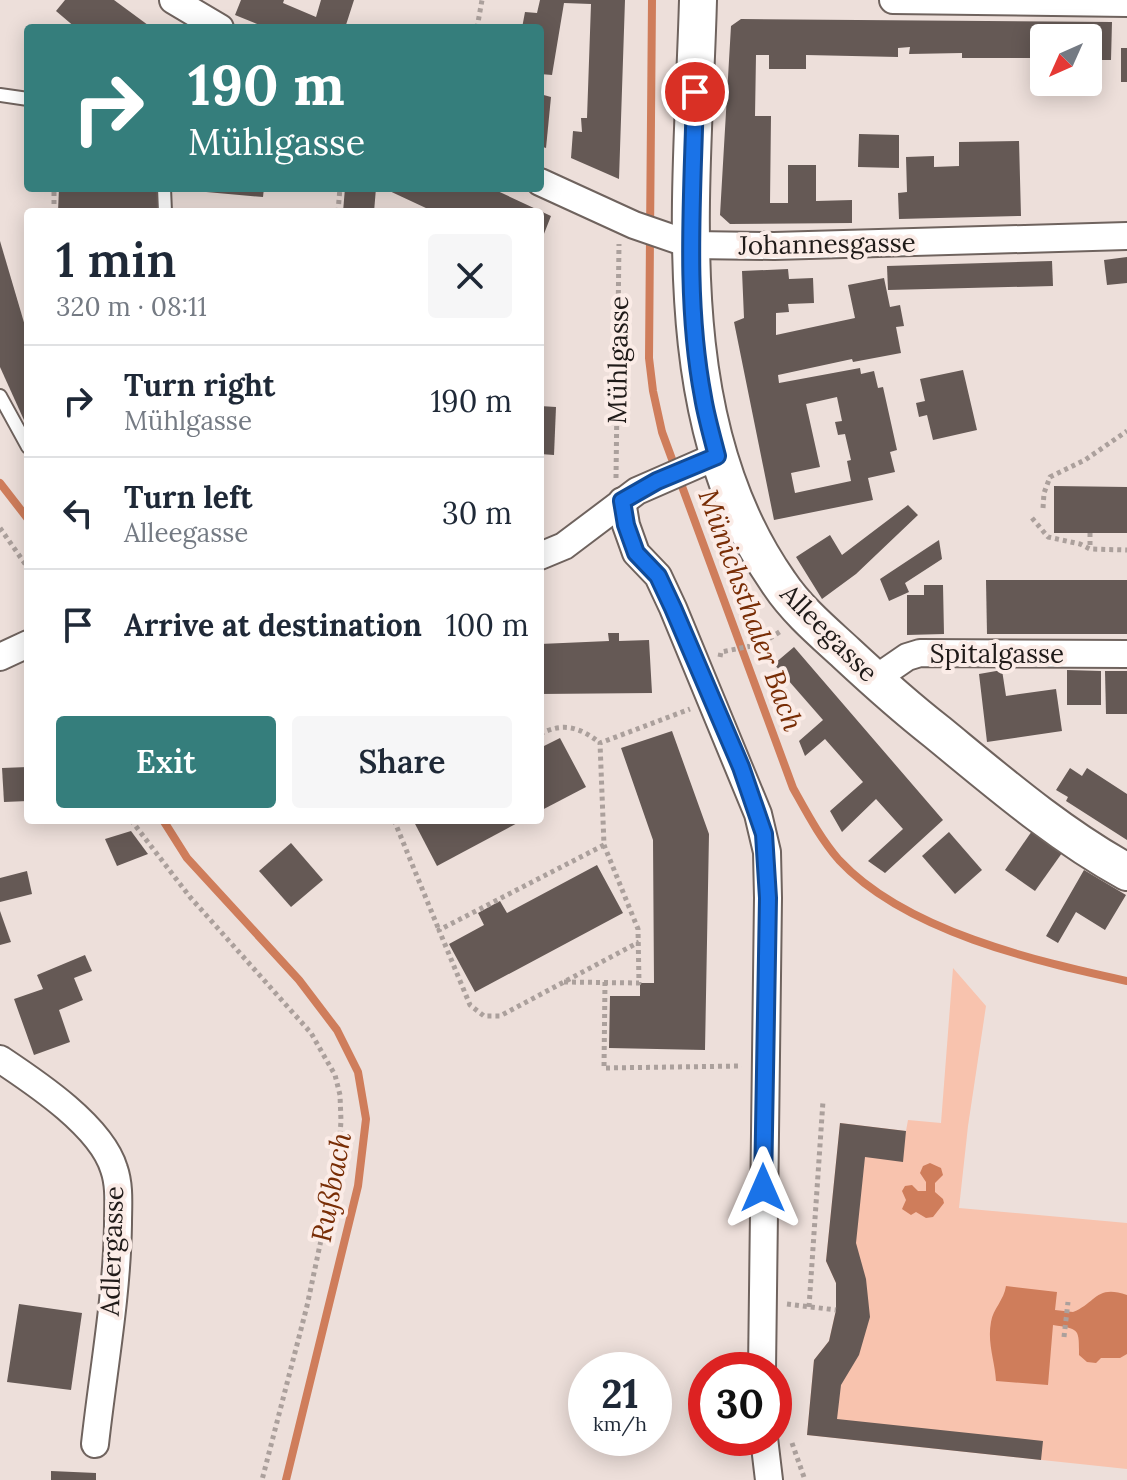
<!DOCTYPE html>
<meta charset="utf-8">
<style>
:root{--surface:#fff;--page:#f6f6f7;--text:#1f2937;--muted:#747a83;--line:#e0e1e3;--accent:#357e7c}
body{margin:0;font-family:Lora,serif;background:var(--page);color:var(--text);height:100vh;display:flex;flex-direction:column;font-size:30px;white-space:nowrap}
*{box-sizing:border-box;margin:0}
p{font-size:26px;color:var(--muted)}
.icon{flex:none;width:44px;height:44px;fill:none;stroke:currentColor;stroke-width:2;stroke-linecap:round;stroke-linejoin:round}
.map{position:relative;flex:1;overflow:hidden}
.details{position:absolute;left:24px;top:208px;width:520px;height:616px;display:flex;flex-direction:column;background:var(--surface);border-radius:8px;box-shadow:0 4px 20px #0003}
.details>*{flex:none}
.banner{position:absolute;left:24px;top:24px;width:520px;height:168px;border-radius:8px;box-shadow:0 4px 20px #0003;background:#357e7c;color:#fff;overflow:hidden}
.needle{width:52px;rotate:225deg}
.controls{position:absolute;left:1030px;top:24px;display:grid;gap:16px}
.controls a{display:grid;place-items:center;width:72px;height:72px;border-radius:8px;background:var(--surface);box-shadow:0 4px 20px #0003;font-size:40px}
.speed{position:absolute;left:568px;top:1352px;display:flex;gap:16px;font-size:40px;font-weight:700;text-align:center}
.speed>*{display:grid;place-content:center;width:104px;height:104px;border-radius:50%;background:var(--surface);box-shadow:0 4px 20px #0003;line-height:1}
.speed small{font-size:20px;font-weight:400}
.speed .limit{border:12px solid #d22;background:#fff;color:#111}
.pin{position:absolute;display:grid;place-items:center;width:68px;height:68px;color:#fff;margin:-34px;border:4px solid #fff;border-radius:50%;box-shadow:0 2px 8px #0007}
.me{position:absolute;width:88px;margin:-44px;rotate:0deg;stroke-linejoin:round;filter:drop-shadow(0 0 6px #0008)}
.turn{display:flex;align-items:center;gap:28px;height:168px;padding:0 32px;font-size:36px}
.turn .icon{width:104px;height:104px;stroke-width:2.5}
.turn b{display:block;font-size:56px;line-height:68px}
.round{display:grid;place-items:center;flex:none;width:84px;height:84px;border-radius:8px;background:var(--page)}
.headline{display:flex;align-items:center;justify-content:space-between;height:136px;padding:0 32px}
h1{font-size:48px;font-weight:600;line-height:60px}
.button{display:flex;gap:16px;margin-top:auto;padding:16px 32px}
.button a{flex:1;height:92px;border-radius:8px;background:var(--accent);color:#fff;font-size:32px;font-weight:600;line-height:92px;text-align:center}
.button a+a{background:var(--page);color:var(--text)}
ul{padding:0;list-style:none}
li{display:flex;align-items:center;gap:24px;height:112px;padding:0 32px;border-top:2px solid var(--line)}
li div{flex:1}
li b{display:block;font-size:30px}
li em{font-style:normal}
.map>svg:first-child{display:block}
.green{fill:#f8c3ae}
.water{fill:#cf7d5b}
.lines{fill:none;stroke-linecap:round;stroke-linejoin:round}
.stream{stroke:#cf7d5b;stroke-width:8}
.building{fill:#655955;fill-rule:evenodd}
.lane-casing{stroke:#6f635e;stroke-width:16}
.street-casing{stroke:#6f635e;stroke-width:30}
.secondary-casing{stroke:#6f635e;stroke-width:40}
.path{stroke:#aba09c;stroke-width:5;stroke-dasharray:4 4;stroke-linecap:butt}
.lane{stroke:#fff;stroke-width:12}
.street{stroke:#fff;stroke-width:26}
.secondary{stroke:#fff;stroke-width:36}
.route-casing{stroke:#114b97;stroke-width:20}
.route{stroke:#1a73e8;stroke-width:14}
.labels{text-anchor:middle;stroke-width:8;stroke-linejoin:round;paint-order:stroke}
.street-label{font-size:26px;fill:#1f1a18;stroke:#fbece7}
.water-label{font-size:28px;font-style:italic;fill:#782d05;stroke:#fbece7}
</style>
<div class="map">
<svg width="1127" height="1480" viewBox="0 0 1127 1480">
<rect width="100%" height="100%" fill="#eddfda"/>
<polygon class="green" points="953,968 986,1006 968,1126 959,1208 1127,1223 1127,1469 807,1435 814,1360 829,1341 836,1310 836,1283 826,1261 840,1123 906,1131 908,1120 941,1123"/>
<g class="water">
<polygon points="930,1163 941,1168 943,1175 935,1183 935,1192 943,1199 944,1203 933,1217 926,1218 916,1212 911,1215 902,1209 906,1200 902,1191 905,1186 912,1185 918,1191 926,1191 926,1182 920,1173 923,1166"/>
<path d="M 1006,1286 L 1057,1292 L 1055,1310 L 1073,1312 C 1096,1303 1096,1284 1127,1295 L 1127,1354 L 1120,1358 L 1101,1358 L 1096,1363 L 1087,1362 L 1079,1355 C 1079,1329 1080,1329 1053,1325 L 1048,1385 L 996,1381 C 995,1361 987,1343 991,1322 C 993,1309 1004,1300 1006,1286 Z"/>
</g>
<g class="lines">
<g class="stream">
<path d="M 652,0 L 649,358 L 653,391 L 662,432 L 793,788 C 807,813 820,838 839,860 C 905,931 1035,961 1127,981"/>
<polyline points="0,483 28,519"/>
<polyline points="163,820 187,858 299,980 337,1030 358,1072 366,1119 358,1186 286,1480"/>
</g>
</g>
<g class="building">
<polygon points="65,0 114,0 152,28 76,28 56,11"/>
<polygon points="241,0 284,0 283,3 316,17 321,0 354,0 345,28 267,28 235,15"/>
<polygon points="540,0 625,0 619,179 571,158 573,131 582,132 581,118 587,118 591,4 564,3 552,75 540,74 540,28 522,28 525,12 537,13"/>
<polygon points="741,19 1112,22 1111,60 1094,60 1094,78 1088,78 1088,38 1044,38 1044,67 1031,67 1031,58 962,58 962,53 909,54 910,47 898,48 898,57 806,55 806,69 769,69 769,55 756,55 755,116 771,116 770,203 788,203 788,165 816,165 816,201 852,200 852,223 730,224 720,215 731,26"/>
<rect x="1121" y="48" width="6" height="34"/>
<polygon points="540,94 551,97 546,148 540,146"/>
<polygon points="859,134 899,135 899,168 858,167"/>
<polygon points="1019,141 1021,216 899,219 898,193 907,192 906,157 934,156 934,167 959,166 959,142"/>
<polygon points="59,188 161,188 160,212 58,212"/>
<polygon points="196,188 264,188 263,197 195,191"/>
<polygon points="345,188 376,188 374,212 343,212"/>
<polygon points="383,188 491,188 551,216 540,244 540,212 428,212 428,209"/>
<polygon points="0,241 28,336 28,429 0,367"/>
<polygon points="1127,257 1127,283 1107,285 1104,260"/>
<polygon points="1052,261 1053,286 888,290 887,266"/>
<path d="M 788,269 L 789,279 L 813,278 L 814,303 L 788,304 L 789,312 L 776,313 L 776,335 L 855,318 L 848,285 L 884,278 L 890,307 L 900,305 L 904,326 L 896,327 L 901,353 L 853,362 L 852,359 L 778,375 L 779,383 L 860,368 L 861,374 L 874,371 L 878,388 L 883,387 L 897,450 L 890,452 L 895,472 L 868,478 L 873,500 L 774,520 L 734,322 L 744,318 L 742,271 ZM 837,397 L 842,421 L 835,422 L 838,435 L 845,434 L 851,460 L 847,461 L 851,481 L 795,493 L 791,473 L 820,467 L 806,404 Z"/>
<polygon points="963,370 977,430 933,440 927,415 919,417 916,403 925,401 920,379"/>
<polygon points="540,406 556,407 554,455 540,454"/>
<polygon points="1054,486 1127,487 1127,533 1054,533"/>
<polygon points="908,505 918,515 856,574 822,599 796,557 830,535 842,555"/>
<polygon points="939,540 942,559 905,583 909,592 889,601 880,579"/>
<polygon points="986,580 1127,580 1127,634 987,634"/>
<polygon points="924,585 943,585 944,634 907,635 907,595 924,595"/>
<polygon points="608,633 619,633 619,641 649,640 652,693 540,694 540,644 609,641"/>
<polygon points="794,647 943,820 885,873 868,861 903,829 876,799 842,832 830,811 863,782 825,739 805,756 799,741 823,720 774,664"/>
<polygon points="1002,670 1006,696 1056,689 1062,731 987,742 979,674"/>
<polygon points="1067,670 1101,671 1101,705 1067,705"/>
<polygon points="1105,671 1127,671 1127,714 1106,714"/>
<polygon points="672,731 709,834 705,1050 609,1048 610,996 640,996 640,983 654,983 653,840 621,748"/>
<polygon points="560,738 586,787 540,811 540,748"/>
<polygon points="28,767 28,801 4,802 2,768"/>
<polygon points="1070,768 1082,776 1087,768 1127,794 1127,840 1066,801 1068,797 1056,790"/>
<polygon points="413,820 523,820 437,866"/>
<polygon points="131,831 148,854 117,866 105,839"/>
<polygon points="1032,831 1062,853 1035,891 1005,870"/>
<polygon points="949,832 982,870 955,894 922,856"/>
<polygon points="291,843 323,880 291,907 259,871"/>
<polygon points="597,865 623,913 475,992 449,944 484,925 478,913 500,901 507,913"/>
<polygon points="1084,870 1126,895 1105,930 1076,912 1058,943 1046,936"/>
<polygon points="27,871 32,894 0,902 0,878"/>
<polygon points="0,911 11,942 0,945"/>
<polygon points="85,955 92,971 74,978 83,1000 59,1010 70,1042 34,1055 14,999 43,989 37,975"/>
<polygon points="840,1123 906,1131 903,1162 865,1157 856,1243 866,1279 870,1317 859,1355 841,1385 837,1419 1043,1441 1041,1460 807,1435 814,1360 829,1341 836,1310 836,1283 826,1261"/>
<polygon points="19,1304 82,1313 71,1390 7,1382"/>
<polygon points="51,1471 96,1473 96,1480 51,1480"/>
</g>
<g class="lines">
<defs>
<g id="lane">
<polyline points="0,95 28,99"/>
<polyline points="164,188 165,212"/>
<polyline points="0,396 28,447"/>
</g>
<g id="street">
<polyline points="173,0 220,28"/>
<polyline points="893,0 1127,3"/>
<polyline points="540,182 634,225 692,245 774,246 1127,236"/>
<polyline points="622,501 626,525 636,553 658,576 673,608 758,814 767,852 768,898 762,1370"/>
<polyline points="540,556 564,546 637,491 717,456"/>
<polyline points="0,657 28,644"/>
<polyline points="875,679 907,657 920,653 1127,654"/>
<path d="M 0,1059 C 36,1083 101,1126 114,1169 C 120,1186 118,1206 118,1224 C 117,1297 103,1371 95,1444"/>
<polyline points="764,1438 769,1480"/>
</g>
<path id="secondary" d="M 698,0 C 693,191 663,418 779,583 C 797,610 822,631 846,653 C 875,680 905,707 937,732 C 998,782 1058,834 1127,872"/>
</defs>
<use href="#lane" class="lane-casing"/>
<use href="#street" class="street-casing"/>
<use href="#secondary" class="secondary-casing"/>
<g class="path">
<polyline points="477,28 482,0"/>
<polyline points="54,212 54,188"/>
<polyline points="338,212 340,188"/>
<polyline points="616,478 619,244"/>
<polyline points="1043,508 1044,493 1050,477 1085,460 1127,431"/>
<polyline points="1032,518 1048,537 1080,544 1090,549 1127,550"/>
<polyline points="0,528 28,568"/>
<polyline points="1090,533 1090,548"/>
<polyline points="720,657 721,652 761,644 781,631"/>
<path d="M 540,734 C 563,722 580,727 600,743"/>
<polyline points="131,820 190,897 311,1033 335,1075 340,1095 341,1121 338,1160 307,1306 262,1480"/>
<polyline points="394,820 439,930"/>
<polyline points="604,845 439,930 470,1005 484,1016 500,1016 639,942"/>
<polyline points="564,982 639,983 638,929 604,845 600,743 690,709"/>
<polyline points="605,982 604,1068 742,1066"/>
<polyline points="787,1304 836,1310"/>
<polyline points="809,1307 823,1101"/>
<polyline points="1064,1337 1068,1302"/>
<polyline points="774,1390 787,1426"/>
<polyline points="792,1443 805,1480"/>
</g>
<use href="#lane" class="lane"/>
<use href="#street" class="street"/>
<use href="#secondary" class="secondary"/>
</g>
<g class="lines">
<defs>
<path id="route" d="M 695,92 C 693,192 684,297 703,397 C 706,416 712,436 717,456 L 657,481 L 622,501 L 626,525 L 636,553 L 658,576 L 673,608 L 741,767 L 764,834 L 768,898 L 763,1188"/>
</defs>
<use href="#route" class="route-casing"/>
<use href="#route" class="route"/>
</g>
<g class="labels">
<g class="street-label">
<text transform="translate(827 244) rotate(-1)" y="9">Johannesgasse</text>
<text transform="translate(618 360) rotate(-89)" y="9">Mühlgasse</text>
<text transform="translate(829 633) rotate(45)" y="9">Alleegasse</text>
<text x="997" y="663">Spitalgasse</text>
<text transform="translate(112 1251) rotate(-88)" y="9">Adlergasse</text>
</g>
<g class="water-label">
<text transform="translate(751 610) rotate(70)" y="10">Münichsthaler Bach</text>
<text transform="translate(331 1187) rotate(-79)" y="10">Rußbach</text>
</g>
</g>
</svg>
<div class="controls">
<a><svg class="needle" viewBox="-14 -14 28 28"><path d="M0-13l5 13h-10z" fill="#e53935"/><path d="M0 13l5-13h-10z" fill="#747a83"/></svg></a>
</div>
<div class="speed"><div>21<small>km/h</small></div><div class="limit">30</div></div>
<div class="pin" style="left:695px;top:92px;background:#d93025"><svg class="icon" aria-label="arrive" viewBox="0 0 24 24"><path d="M6 21V4h12l-3 4 3 4H6"/></svg></div>
<svg class="me" style="left:763px;top:1188px" viewBox="-20 -20 40 40"><path d="M0-17L14 15 0 8-14 15z" fill="#1a73e8" stroke="#fff" stroke-width="4"/></svg>
<div class="banner">
<div class="turn"><svg class="icon" aria-label="right" viewBox="0 0 24 24"><path d="M7 20v-9h11M14 6l5 5-5 5"/></svg><div><b>190 m</b>Mühlgasse</div></div>
</div>
<section class="details">
<div class="headline"><div><h1>1 min</h1><p>320 m · 08:11</p></div><a class="round"><svg class="icon" aria-label="close" viewBox="0 0 24 24"><path d="M6 6l12 12M18 6L6 18"/></svg></a></div>
<ul>
<li><svg class="icon" aria-label="right" viewBox="0 0 24 24"><path d="M7 20v-9h11M14 6l5 5-5 5"/></svg><div><b>Turn right</b><p>Mühlgasse</p></div><em>190 m</em></li>
<li><svg class="icon" aria-label="left" viewBox="0 0 24 24"><path d="M17 20v-9H6M10 6l-5 5 5 5"/></svg><div><b>Turn left</b><p>Alleegasse</p></div><em>30 m</em></li>
<li><svg class="icon" aria-label="arrive" viewBox="0 0 24 24"><path d="M6 21V4h12l-3 4 3 4H6"/></svg><div><b>Arrive at destination</b></div><em>100 m</em></li>
</ul>
<div class="button"><a>Exit</a><a>Share</a></div>
</section>
</div>
